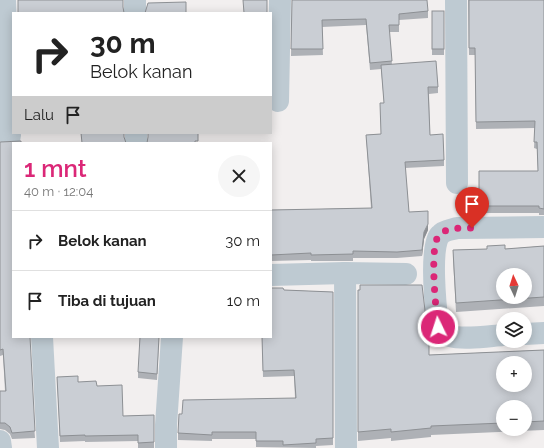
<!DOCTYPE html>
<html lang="id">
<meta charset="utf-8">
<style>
:root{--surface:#fff;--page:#f6f6f6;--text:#222;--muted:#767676;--line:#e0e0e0;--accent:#db2777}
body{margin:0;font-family:Raleway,sans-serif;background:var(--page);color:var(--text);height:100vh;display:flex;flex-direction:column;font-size:15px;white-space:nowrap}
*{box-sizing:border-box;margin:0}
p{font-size:13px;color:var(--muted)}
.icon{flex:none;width:22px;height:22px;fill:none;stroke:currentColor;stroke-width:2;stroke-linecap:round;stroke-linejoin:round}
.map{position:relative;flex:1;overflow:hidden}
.panel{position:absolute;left:12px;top:142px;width:260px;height:196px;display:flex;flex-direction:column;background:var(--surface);border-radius:0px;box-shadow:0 2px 10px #0003}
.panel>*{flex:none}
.top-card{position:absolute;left:12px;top:12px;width:260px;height:122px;border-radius:0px;box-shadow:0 2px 10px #0003;background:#fff;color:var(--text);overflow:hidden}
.needle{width:26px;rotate:356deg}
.controls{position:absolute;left:496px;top:268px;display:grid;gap:8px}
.controls a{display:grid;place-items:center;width:36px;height:36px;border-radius:50%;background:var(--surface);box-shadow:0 2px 10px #0003;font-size:20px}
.pin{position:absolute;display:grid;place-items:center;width:34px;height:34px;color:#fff;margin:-41px -17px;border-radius:50% 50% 50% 0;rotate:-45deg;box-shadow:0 0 4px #0007}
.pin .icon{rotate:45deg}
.me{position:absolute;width:44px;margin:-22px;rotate:356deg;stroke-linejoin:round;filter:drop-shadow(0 0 3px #0008)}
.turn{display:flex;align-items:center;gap:14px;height:84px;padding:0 12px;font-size:18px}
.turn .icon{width:52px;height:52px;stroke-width:2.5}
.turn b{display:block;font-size:28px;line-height:34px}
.then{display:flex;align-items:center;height:38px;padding:0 12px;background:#0003;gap:8px;font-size:15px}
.round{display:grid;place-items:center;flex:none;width:42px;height:42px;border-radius:21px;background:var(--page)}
.overview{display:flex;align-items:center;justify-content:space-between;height:68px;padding:0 12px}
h1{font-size:24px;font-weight:600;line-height:30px;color:var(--accent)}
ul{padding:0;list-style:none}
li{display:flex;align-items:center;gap:12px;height:60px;padding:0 12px;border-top:1px solid var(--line)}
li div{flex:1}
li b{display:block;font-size:15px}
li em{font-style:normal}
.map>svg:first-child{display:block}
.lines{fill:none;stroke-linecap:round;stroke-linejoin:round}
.minor{stroke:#becad2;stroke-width:22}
.wall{fill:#aeb1b6;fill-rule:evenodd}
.shaded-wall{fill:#8d9094}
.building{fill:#caced4;stroke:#8d9094;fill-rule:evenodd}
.route{stroke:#db2777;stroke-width:7;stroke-dasharray:0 12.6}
</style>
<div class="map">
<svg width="544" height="448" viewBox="0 0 544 448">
<rect width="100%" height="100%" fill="#f2efef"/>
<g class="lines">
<g class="minor">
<polyline points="5,0 10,136"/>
<polyline points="135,0 135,13"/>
<polyline points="456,0 457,183"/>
<polyline points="278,101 280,0"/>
<polyline points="136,133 136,143"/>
<polyline points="345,273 346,448"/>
<polyline points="271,275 345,273 406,274"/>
<polyline points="525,334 544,333"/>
<path d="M 503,335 C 489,336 463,340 450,336 C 444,335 441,331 438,327 C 436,310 429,245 440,235 C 444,230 451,230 457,228 L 544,227"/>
<polyline points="42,337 48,448"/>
<polyline points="0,441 1,448"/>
<polyline points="166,448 166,425 172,337"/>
</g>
</g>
<g class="wall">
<polygon points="292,0 428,11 428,18 399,20 399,32 389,32 392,65 438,87 438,93 429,94 430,135 444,160 444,166 405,168 409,212 428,230 424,239 422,256 397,258 353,258 353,261 311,261 311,260 271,261 271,210 371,208 366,135 381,134 384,103 381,69 370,70 366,25 322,27 323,55 291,56"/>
<polygon points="468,0 544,0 544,215 539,215 539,213 479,213 479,171 538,171 537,149 534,148 535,128 476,129 475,55 469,55"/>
<rect x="432" y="11" width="12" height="44"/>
<polygon points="0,142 13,143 35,438 12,439 10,434 5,430 0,429 0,391 5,391 3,355 0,356"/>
<polygon points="544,246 544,306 456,312 453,259 453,250 505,249"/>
<polygon points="284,290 333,292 333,445 316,446 316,448 256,447 256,439 212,439 212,441 178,440 178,433 182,414 295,398 294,376 263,377 262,337 271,337"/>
<path d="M 358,290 L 429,355 L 544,350 L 544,430 L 431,435 L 431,437 L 391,441 L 391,438 L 358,441 ZM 503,407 L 525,407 L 525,429 L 503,429 Z"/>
<polygon points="159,343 157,380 138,378 138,372"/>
<polygon points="57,377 97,386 123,416 154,415 154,448 138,448 138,441 85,442 85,441 60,442"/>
</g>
<polygon class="shaded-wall" points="428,224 428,230 424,239 422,256 422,250 424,232"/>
<g class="building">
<polygon points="18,0 123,0 123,7 124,13 18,13"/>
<polygon points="243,0 267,0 267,13 244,13"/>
<polygon points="292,0 427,0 428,11 399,14 399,25 389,25 392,61 370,63 366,19 322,20 323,49 291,49"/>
<polygon points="469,0 544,0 544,209 539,208 539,206 479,206 479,171 538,171 537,142 534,142 535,121 476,122 475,48 469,48"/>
<polygon points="186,2 186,13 145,13 148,3"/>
<rect x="432" y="11" width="12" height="38"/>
<polygon points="436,61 438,87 428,87 430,135 443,134 444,160 405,162 409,212 428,211 428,224 424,232 422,250 397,252 353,251 353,254 311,255 311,253 271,255 271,210 372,208 366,135 381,134 380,103 384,103 381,65"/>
<polygon points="81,133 124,133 124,137 126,143 82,143"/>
<polygon points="148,133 198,133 198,141 195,141 195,143 147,143 148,137"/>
<polygon points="21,141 21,143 13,143 13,337 30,337 35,431 12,433 10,427 5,423 0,423 0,391 6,391 3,349 0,350 0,142"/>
<path d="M 505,245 L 505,249 L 544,246 L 544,297 L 456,303 L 453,250 L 487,249 L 487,246 ZM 503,275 L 525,275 L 525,297 L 503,297 Z"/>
<path d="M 360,285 L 422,285 L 426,319 L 429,327 L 429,355 L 544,350 L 544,421 L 525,422 L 525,407 L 503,407 L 503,423 L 431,426 L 431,428 L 391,432 L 391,429 L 358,432 L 358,290 L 360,290 ZM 503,363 L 525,363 L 525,385 L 503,385 Z"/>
<polygon points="271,288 283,288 284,290 333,292 333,438 316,439 316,443 283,445 283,441 256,441 256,432 212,432 212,435 178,433 179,414 182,414 183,400 296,398 294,370 263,371 262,337 271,337"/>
<polygon points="140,337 159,337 157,374 138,372"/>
<polygon points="78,376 78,382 96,381 97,386 122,385 123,416 154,415 154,442 138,443 138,435 85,436 85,435 60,436 57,377"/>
</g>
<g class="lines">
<path class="route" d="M 438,327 C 436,310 429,246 439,235 C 447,227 462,228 472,228"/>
</g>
</svg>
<div class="controls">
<a><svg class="needle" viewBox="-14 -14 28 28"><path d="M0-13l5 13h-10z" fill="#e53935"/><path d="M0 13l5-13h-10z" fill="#767676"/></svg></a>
<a><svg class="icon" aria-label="layers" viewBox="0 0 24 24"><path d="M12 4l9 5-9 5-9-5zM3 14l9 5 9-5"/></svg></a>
<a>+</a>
<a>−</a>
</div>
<div class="pin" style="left:472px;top:228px;background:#d93025"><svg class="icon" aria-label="arrive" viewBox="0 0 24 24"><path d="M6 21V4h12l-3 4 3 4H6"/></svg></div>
<svg class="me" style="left:438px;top:327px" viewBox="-20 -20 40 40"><circle r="17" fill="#db2777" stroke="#fff" stroke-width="3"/><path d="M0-11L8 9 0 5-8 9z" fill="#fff"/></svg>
<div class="top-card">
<div class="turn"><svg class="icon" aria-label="right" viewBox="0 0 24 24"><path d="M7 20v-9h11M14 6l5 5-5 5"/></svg><div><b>30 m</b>Belok kanan</div></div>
<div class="then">Lalu<svg class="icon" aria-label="arrive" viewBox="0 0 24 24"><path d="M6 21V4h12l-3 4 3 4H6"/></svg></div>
</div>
<section class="panel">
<div class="overview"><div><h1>1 mnt</h1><p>40 m · 12:04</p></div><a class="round"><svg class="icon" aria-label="close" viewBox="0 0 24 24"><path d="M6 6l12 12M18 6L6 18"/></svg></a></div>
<ul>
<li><svg class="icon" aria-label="right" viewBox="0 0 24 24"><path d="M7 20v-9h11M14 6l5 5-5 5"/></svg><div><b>Belok kanan</b></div><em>30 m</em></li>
<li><svg class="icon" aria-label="arrive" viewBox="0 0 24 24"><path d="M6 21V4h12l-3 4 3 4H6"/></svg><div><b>Tiba di tujuan</b></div><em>10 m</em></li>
</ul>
</section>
</div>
